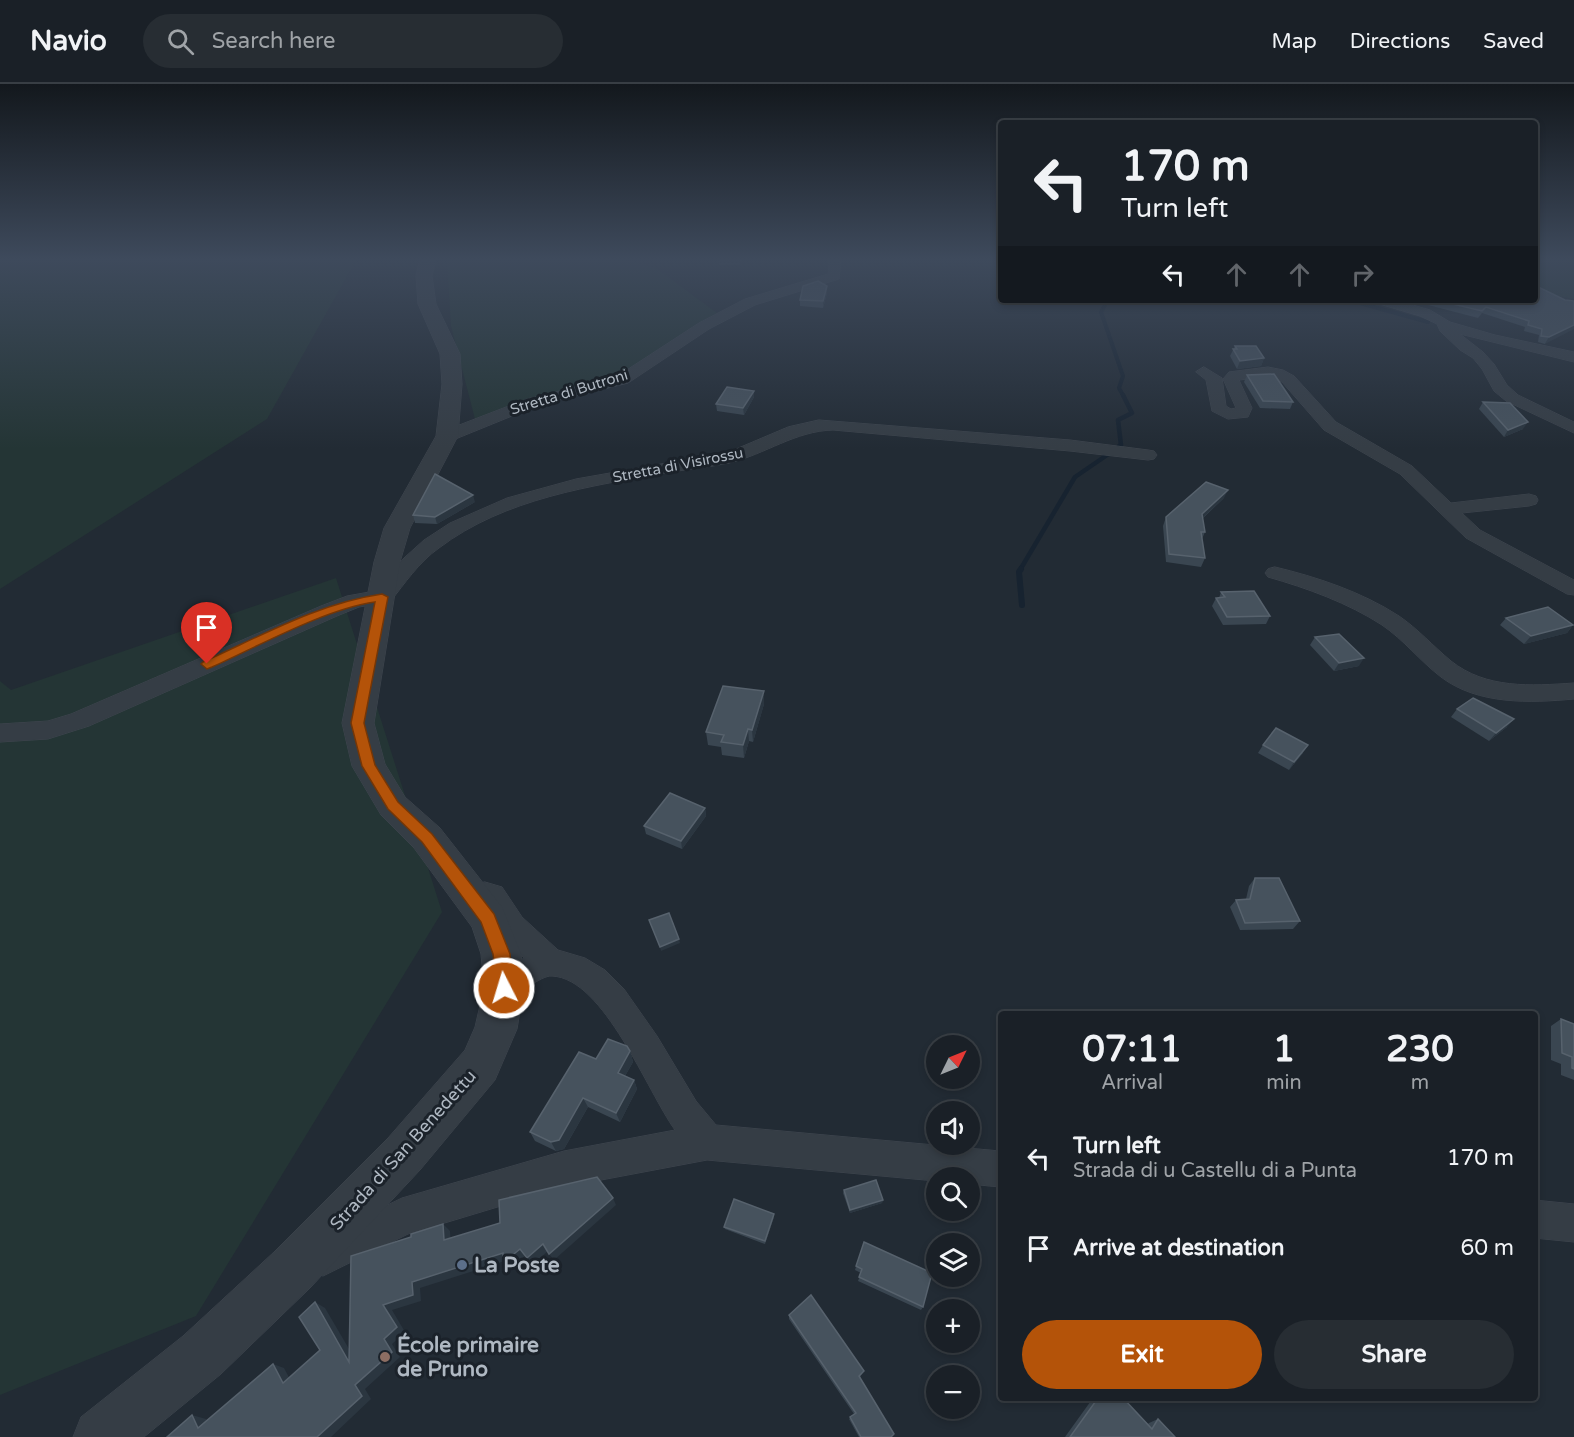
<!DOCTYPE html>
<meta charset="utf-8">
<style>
:root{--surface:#1a2027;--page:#272d33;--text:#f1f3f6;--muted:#9fa3a7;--line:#383e44;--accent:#b45309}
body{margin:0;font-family:"Varela Round",sans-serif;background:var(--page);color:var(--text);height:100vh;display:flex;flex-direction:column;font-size:22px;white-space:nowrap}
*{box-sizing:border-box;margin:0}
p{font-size:20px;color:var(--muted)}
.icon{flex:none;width:33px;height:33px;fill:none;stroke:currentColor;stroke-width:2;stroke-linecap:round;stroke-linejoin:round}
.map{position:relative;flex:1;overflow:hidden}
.sheet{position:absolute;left:998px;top:927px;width:540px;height:390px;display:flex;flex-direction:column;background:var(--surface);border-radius:6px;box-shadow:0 3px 9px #0003,0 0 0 2px var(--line)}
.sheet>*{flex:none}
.top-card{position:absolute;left:998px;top:36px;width:540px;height:183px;border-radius:6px;box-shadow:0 3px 9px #0003,0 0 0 2px var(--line);background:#1a2027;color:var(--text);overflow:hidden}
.needle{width:39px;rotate:47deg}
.controls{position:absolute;left:926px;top:951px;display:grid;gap:12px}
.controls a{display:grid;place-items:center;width:54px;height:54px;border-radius:50%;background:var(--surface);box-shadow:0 3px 9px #0003,0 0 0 2px var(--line);font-size:30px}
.pin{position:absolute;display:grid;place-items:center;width:51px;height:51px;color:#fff;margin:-62px -26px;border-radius:50% 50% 50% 0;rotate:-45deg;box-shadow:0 0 6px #0007}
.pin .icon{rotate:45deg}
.me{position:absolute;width:66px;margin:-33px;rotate:355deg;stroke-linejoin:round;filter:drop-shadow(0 0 4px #0008)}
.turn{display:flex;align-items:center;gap:21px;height:126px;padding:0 24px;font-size:27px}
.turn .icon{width:78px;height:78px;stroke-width:2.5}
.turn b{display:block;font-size:42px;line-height:51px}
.lanes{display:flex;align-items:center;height:57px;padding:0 24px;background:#0003;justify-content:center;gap:30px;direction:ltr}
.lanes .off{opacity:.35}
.eta{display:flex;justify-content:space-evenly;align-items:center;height:102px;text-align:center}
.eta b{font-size:36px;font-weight:800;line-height:42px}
.action{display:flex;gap:12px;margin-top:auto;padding:12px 24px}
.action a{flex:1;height:69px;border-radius:36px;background:var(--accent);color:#fff;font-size:24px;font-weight:800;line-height:69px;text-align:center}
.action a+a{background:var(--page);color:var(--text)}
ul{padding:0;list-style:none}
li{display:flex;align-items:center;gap:18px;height:90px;padding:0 24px}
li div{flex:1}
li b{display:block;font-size:22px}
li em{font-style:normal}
header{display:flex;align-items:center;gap:36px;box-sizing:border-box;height:84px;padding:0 30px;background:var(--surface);border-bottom:2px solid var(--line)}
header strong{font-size:28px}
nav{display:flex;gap:33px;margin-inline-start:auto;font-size:21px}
.search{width:420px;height:54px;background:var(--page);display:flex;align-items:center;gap:15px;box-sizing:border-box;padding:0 21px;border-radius:33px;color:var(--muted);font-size:22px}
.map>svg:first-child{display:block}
.green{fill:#243535}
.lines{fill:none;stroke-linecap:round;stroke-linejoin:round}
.stream-far2{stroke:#172330;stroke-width:4}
.stream-far1{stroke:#172330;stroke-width:4.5}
.stream{stroke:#172330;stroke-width:6}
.minor-casing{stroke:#3f464f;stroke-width:1}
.tertiary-casing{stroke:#3f464f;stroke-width:1}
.minor{fill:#353d45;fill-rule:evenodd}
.tertiary{fill:#353d45;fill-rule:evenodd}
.wall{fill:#3a4651}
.shaded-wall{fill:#2b3640}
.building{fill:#46525d;stroke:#57626d;stroke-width:1.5}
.route{fill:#b45309;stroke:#753606;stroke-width:1.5}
.service-dot{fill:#5c6f8a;stroke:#1b222a;stroke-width:2}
.education-dot{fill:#8d6e63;stroke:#1b222a;stroke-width:2}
.labels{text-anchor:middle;stroke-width:6;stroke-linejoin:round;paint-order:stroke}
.far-street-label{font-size:15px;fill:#afb8c2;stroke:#1b222a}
.street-label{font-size:18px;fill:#afb8c2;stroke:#1b222a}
.near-poi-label{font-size:21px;font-weight:bold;fill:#afb8c2;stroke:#1b222a;text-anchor:start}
</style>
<header>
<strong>Navio</strong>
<div class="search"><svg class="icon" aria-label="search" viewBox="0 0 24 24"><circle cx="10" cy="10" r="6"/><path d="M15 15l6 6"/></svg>Search here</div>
<nav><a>Map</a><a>Directions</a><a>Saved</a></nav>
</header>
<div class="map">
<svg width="1574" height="1353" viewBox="0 0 1574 1353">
<rect width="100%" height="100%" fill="#222b34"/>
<g class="green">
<polygon points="0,176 356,176 267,335 0,505"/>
<polygon points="447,176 627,176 656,184 717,229 615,294 523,317 475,335 451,242"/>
<polygon points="1534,176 1574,176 1574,215 1535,208"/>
<polygon points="336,494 442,828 196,1232 0,1311 0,597 11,606"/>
</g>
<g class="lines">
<g class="stream-far2">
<polyline points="1108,216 1101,228 1123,292 1119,304 1124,313"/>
<polyline points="1349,216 1428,238"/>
</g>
<g class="stream-far1">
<polyline points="1119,362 1121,361 1118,336 1132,329 1123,311"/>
<polyline points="1020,486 1075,393 1110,369"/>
</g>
<polyline class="stream" points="1021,485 1019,488 1022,521"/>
<defs>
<g id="minor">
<polygon points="829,176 841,176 839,195 755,221 709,245 628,299 539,321 453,356 441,356 438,352 441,348 527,315 616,293 699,239 745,215 828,190"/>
<polygon points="1374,216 1396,216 1430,226 1450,238 1495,251 1574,268 1574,278 1460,250 1483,268 1494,280 1507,301 1518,311 1574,338 1574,349 1506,317 1494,307 1482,285 1473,274 1460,266 1440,247 1437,240 1420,232 1376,219"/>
<polygon points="1204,283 1222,294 1226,322 1231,325 1236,324 1223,295 1229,288 1268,283 1283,286 1294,292 1336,338 1412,382 1451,419 1529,410 1536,412 1538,416 1536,420 1529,422 1462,429 1480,446 1574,496 1574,511 1567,510 1466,454 1400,390 1324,346 1282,298 1268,293 1239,296 1252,324 1248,333 1228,335 1212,327 1206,296 1196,288"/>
<path d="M 819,336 L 1070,356 L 1148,366 L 1154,367 L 1157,371 L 1154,375 L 1148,376 L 1070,367 L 833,346 C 795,347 766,370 729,379 C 710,383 690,385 671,388 C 591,402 505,414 439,464 C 419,478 405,499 390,518 L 359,523 L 337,532 L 89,642 L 48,655 L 0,658 L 0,640 L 48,637 L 71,630 L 321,522 L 347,512 L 375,507 L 404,474 L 424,456 L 450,439 L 507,414 L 576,395 L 729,368 L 788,343 Z"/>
<path d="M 1275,483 C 1317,493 1362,508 1399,532 C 1418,545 1433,562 1451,577 C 1486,605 1531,602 1574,599 L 1574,615 C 1530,619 1478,621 1441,593 C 1420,577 1404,556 1382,541 C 1348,519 1307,504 1268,493 L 1265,489 L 1268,485 Z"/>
<path d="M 485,798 L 502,803 L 522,833 L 558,866 L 585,874 L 605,886 L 624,905 L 657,952 L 696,1017 L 716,1041 L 1000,1067 L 1000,1103 L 969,1100 L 969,1094 L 936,1094 L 936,1097 L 707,1076 L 564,1103 L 408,1150 L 323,1192 L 309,1187 L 304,1173 L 309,1159 L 402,1114 L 564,1067 L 675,1046 C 648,1009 604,894 552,892 C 540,891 517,913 504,918 L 493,914 L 488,904 L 493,894 L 524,874 L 500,851 L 482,821 L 475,819 L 471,810 L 475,801 Z"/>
<polygon points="1534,1116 1574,1120 1574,1158 1534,1154"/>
</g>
<polygon id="tertiary" points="420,176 436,176 432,192 436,220 460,270 462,300 458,352 410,444 400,478 374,639 385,680 405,713 440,744 502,823 521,870 524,904 517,945 495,996 420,1086 310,1204 221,1290 144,1353 73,1353 81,1333 183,1252 274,1168 388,1054 465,966 475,943 484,904 481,870 472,843 414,764 381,731 352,682 342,639 374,478 384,444 436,352 442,300 440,270 418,220 416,192"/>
</defs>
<use href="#minor" class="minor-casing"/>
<use href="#tertiary" class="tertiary-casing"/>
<use href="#minor" class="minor"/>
<use href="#tertiary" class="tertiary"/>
</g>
<g class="wall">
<polygon points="719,176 741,176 740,181 719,181"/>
<polygon points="827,209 823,224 800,222 800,216"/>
<polygon points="1409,216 1534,216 1574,217 1545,260 1538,258 1539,251 1524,247 1525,243 1482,229 1478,234"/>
<polygon points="1235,262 1264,274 1261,282 1237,285 1230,272"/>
<polygon points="1247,291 1293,318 1290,325 1260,324 1244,298"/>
<polygon points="754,307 754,313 744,331 717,327 716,320"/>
<polygon points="1483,318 1523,345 1504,353 1479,325"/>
<polygon points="1224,414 1202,435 1205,448 1202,455 1205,474 1201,483 1166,478 1163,442 1166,433"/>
<polygon points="475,418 437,440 415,439 413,431"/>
<polygon points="1221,508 1270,532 1266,540 1223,541 1212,522 1216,514 1219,514"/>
<polygon points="1506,534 1573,541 1567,549 1524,560 1500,541"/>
<polygon points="1315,553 1359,582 1334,587 1310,561"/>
<polygon points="764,607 764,620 753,658 749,657 744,674 722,671 721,663 708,661 706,648"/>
<polygon points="1457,625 1507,643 1489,657 1451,633"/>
<polygon points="1263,661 1303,669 1289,686 1258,669"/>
<polygon points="705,724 706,732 682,765 646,750 644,742"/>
<polygon points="1255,794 1300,837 1293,845 1240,846 1230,823 1236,816 1246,815 1249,802"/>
<polygon points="1561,935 1574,940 1574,996 1561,991 1561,980 1551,976 1551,942"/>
<polygon points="630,967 633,978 625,992 634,996 637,1005 620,1038 588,1023 564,1065 556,1067 535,1057 530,1048 596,975"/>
<polygon points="844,1106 883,1116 882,1119 850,1129 843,1109"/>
<polygon points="774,1133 765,1160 725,1145 724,1143"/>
<polygon points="864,1158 923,1223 921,1226 858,1197 861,1189 855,1186"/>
<polygon points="789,1231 864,1287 860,1293 891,1353 859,1353 849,1335 854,1330 789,1235"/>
<polygon points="1093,1314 1123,1314 1148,1340 1149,1339 1158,1335 1175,1353 1065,1353"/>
</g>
<g class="shaded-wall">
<polygon points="827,202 827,209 823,224 823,217"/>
<polygon points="1574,241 1574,245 1545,260 1549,253"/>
<polygon points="1264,274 1261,282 1237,285 1240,277"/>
<polygon points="754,307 754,313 744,331 743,324"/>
<polygon points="1528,338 1523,345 1504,353 1508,346"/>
<polygon points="1228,406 1224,414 1198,438 1202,430"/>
<polygon points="473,411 475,418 437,440 435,433"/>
<polygon points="1573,541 1567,549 1524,560 1531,552"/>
<polygon points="1364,574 1359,582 1334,587 1339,579"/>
<polygon points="764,607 764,620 753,658 752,646"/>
<polygon points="1514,635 1507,643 1489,657 1496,649"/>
<polygon points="748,645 749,657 744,674 743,661"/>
<polygon points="1308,661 1303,669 1289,686 1294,678"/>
<polygon points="705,724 706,732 682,765 681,757"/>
<polygon points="679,855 680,859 661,867 660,863"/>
<polygon points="630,967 633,978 621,999 618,989"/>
<polygon points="634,996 637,1005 620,1038 616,1029"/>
<polygon points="583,1014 588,1023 564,1065 556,1067 551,1058"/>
<polygon points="613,1114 616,1121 554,1176 549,1170"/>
<polygon points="883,1116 882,1119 850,1129 850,1126"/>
<polygon points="774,1130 774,1133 765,1160 765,1157"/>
<polygon points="443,1140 450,1147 451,1162 444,1156"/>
<polygon points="543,1160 548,1167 532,1181 527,1174"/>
<polygon points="520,1165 526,1171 509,1186 503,1179 508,1176 420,1204 421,1217 392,1226 405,1248 392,1260 400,1273 365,1305 371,1315 331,1353 317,1353 355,1301 384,1255 383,1221 412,1198 503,1169"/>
<polygon points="315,1218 325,1224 359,1282 349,1278"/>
<polygon points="273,1280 284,1284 294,1303 283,1299"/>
<polygon points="192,1331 206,1335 212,1347 198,1344"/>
</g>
<g class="building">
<polygon points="818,197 827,202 823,217 800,216 803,202"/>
<polygon points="1534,201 1565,216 1574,217 1574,241 1549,253 1541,252 1542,245 1528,241 1529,237 1486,223 1482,227 1436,216 1534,216"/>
<polygon points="1235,262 1256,262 1264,274 1240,277 1233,265 1237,265"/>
<polygon points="1274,290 1293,318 1263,317 1247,291"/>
<polygon points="727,303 754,307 743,324 716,320"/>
<polygon points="1483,318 1510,319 1528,338 1508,346"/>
<polygon points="435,390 473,411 435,433 413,431"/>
<polygon points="1206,398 1228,406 1202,430 1205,448 1201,448 1205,474 1169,470 1166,433"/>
<polygon points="1254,507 1270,532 1227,533 1216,514 1225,513 1221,508"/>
<polygon points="1548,523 1573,541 1531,552 1506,534"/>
<polygon points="1339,550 1364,574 1339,579 1315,553"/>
<polygon points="723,602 764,607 752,646 748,645 743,661 721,658 724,651 706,648"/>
<polygon points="1473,614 1514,635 1496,649 1457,625"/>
<polygon points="1276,644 1308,661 1294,678 1263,661"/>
<polygon points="670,709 705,724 681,757 644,742"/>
<polygon points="1255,794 1279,794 1300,837 1245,839 1236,816 1250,815"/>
<polygon points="669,829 679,855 660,863 649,836"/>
<polygon points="1561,935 1574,940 1574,985 1572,984 1572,973 1562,969"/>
<polygon points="608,955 627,962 630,967 618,989 634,996 616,1029 583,1014 559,1056 551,1058 530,1048 579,968 596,975"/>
<polygon points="597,1093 613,1114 549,1170 543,1160 527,1174 520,1165 503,1179 503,1169 412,1198 413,1211 383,1221 397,1243 384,1255 392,1268 355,1301 362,1312 317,1353 167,1353 192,1331 198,1344 273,1280 283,1299 320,1266 299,1233 315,1218 349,1278 351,1172 411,1153 411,1150 443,1140 444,1156 500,1139 499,1116"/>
<polygon points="876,1096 883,1116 850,1126 844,1106"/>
<polygon points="734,1115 774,1130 765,1157 724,1143"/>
<polygon points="864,1158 932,1189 923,1223 859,1193 862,1185 856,1182"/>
<polygon points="811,1211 864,1287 859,1292 894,1350 891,1353 861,1353 850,1333 856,1329 789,1231"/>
<polygon points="1098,1314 1123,1314 1152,1345 1158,1335 1175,1353 1070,1353"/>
</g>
<linearGradient id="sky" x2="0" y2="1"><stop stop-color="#13181d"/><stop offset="0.48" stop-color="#3e4a5c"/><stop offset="1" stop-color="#3e4a5c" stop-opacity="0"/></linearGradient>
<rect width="1574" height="365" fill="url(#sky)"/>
<path class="route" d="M 382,510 L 388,513 L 364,639 L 375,681 L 398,718 L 432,750 L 494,830 L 510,870 L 513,904 L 510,910 L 504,912 L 498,910 L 493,870 L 481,838 L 422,758 L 388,725 L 362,682 L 351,639 L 375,518 C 325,525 259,562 212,583 L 207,585 L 201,580 L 203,578 C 261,552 319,519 382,510 Z"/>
<circle class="service-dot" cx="462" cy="1181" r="6"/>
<circle class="education-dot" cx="385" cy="1273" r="6"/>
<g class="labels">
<g class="far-street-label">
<text transform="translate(569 308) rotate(-17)" y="5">Stretta di Butroni</text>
<text transform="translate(678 381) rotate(-11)" y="5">Stretta di Visirossu</text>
</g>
<g class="street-label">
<text transform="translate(403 1066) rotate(-48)" y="6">Strada di San Benedettu</text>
</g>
<g class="near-poi-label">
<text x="474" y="1188">La Poste</text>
<text x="397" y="1268">École primaire<tspan x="397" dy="24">de Pruno</tspan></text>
</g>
</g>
</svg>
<div class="controls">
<a><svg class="needle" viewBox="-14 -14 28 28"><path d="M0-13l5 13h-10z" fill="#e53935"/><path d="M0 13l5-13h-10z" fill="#9fa3a7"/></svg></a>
<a><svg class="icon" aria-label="sound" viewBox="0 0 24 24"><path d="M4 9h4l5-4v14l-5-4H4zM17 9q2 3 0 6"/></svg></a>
<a><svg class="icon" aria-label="search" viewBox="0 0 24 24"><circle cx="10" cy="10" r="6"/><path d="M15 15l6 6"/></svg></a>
<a><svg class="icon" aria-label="layers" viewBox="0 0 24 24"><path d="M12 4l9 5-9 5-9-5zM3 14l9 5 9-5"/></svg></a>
<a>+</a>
<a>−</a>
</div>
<div class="pin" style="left:207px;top:580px;background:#d93025"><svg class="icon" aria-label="arrive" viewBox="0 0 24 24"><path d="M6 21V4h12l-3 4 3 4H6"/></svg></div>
<svg class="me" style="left:504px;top:904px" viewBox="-20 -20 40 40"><circle r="17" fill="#b45309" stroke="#fff" stroke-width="3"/><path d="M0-11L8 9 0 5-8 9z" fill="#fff"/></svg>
<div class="top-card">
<div class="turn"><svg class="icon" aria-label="left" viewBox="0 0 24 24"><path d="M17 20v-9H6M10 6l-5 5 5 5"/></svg><div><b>170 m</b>Turn left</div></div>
<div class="lanes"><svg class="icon" aria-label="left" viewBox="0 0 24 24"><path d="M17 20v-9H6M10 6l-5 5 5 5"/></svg><svg class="icon off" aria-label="ahead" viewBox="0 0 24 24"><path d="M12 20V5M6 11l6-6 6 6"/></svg><svg class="icon off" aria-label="ahead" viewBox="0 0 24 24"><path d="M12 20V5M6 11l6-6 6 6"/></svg><svg class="icon off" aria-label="right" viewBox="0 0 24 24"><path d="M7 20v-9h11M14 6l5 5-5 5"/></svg></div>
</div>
<section class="sheet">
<div class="eta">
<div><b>07:11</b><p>Arrival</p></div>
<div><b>1</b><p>min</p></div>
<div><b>230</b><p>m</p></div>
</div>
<ul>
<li><svg class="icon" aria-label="left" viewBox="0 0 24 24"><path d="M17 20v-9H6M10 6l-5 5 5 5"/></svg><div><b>Turn left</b><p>Strada di u Castellu di a Punta</p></div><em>170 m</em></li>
<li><svg class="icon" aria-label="arrive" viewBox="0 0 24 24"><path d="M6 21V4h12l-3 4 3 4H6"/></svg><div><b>Arrive at destination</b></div><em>60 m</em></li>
</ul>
<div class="action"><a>Exit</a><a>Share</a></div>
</section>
</div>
